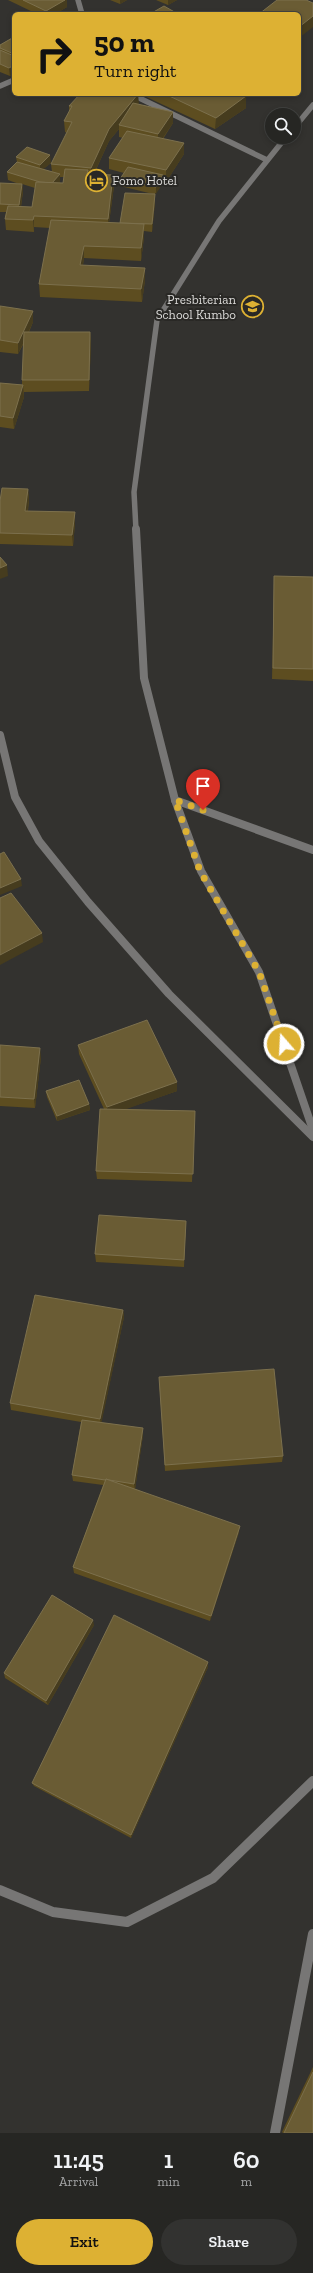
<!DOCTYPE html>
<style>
:root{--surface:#262623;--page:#323230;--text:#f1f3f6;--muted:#a4a5a6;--line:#424341;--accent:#ddb133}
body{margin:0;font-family:"Zilla Slab",serif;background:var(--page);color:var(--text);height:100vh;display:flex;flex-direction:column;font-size:15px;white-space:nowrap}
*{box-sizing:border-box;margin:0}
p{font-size:13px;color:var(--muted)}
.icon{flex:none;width:22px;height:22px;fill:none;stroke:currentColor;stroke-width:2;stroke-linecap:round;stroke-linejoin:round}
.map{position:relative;height:2133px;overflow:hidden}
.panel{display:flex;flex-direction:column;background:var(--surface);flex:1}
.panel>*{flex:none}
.top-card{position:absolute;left:12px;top:12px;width:289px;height:84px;border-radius:6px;box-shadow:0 2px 6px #0003,0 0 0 1px var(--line);background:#ddb133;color:#111;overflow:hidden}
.controls{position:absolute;left:265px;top:108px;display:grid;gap:8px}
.controls a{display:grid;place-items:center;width:36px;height:36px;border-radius:50%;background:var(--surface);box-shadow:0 2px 6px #0003,0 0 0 1px var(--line);font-size:20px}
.pin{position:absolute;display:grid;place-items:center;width:34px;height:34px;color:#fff;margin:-41px -17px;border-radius:50% 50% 50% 0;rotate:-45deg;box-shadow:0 0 4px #0007}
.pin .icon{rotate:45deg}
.me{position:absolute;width:44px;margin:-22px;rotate:341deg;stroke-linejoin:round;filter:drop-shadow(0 0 3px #0008)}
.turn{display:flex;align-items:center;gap:14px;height:84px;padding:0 16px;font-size:18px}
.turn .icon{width:52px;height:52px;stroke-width:2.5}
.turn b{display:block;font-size:28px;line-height:34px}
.eta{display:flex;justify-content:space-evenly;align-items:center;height:68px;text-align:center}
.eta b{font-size:24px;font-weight:600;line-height:28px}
.action{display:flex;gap:8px;margin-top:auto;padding:8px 16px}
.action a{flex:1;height:46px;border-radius:24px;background:var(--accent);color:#111;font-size:16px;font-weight:600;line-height:46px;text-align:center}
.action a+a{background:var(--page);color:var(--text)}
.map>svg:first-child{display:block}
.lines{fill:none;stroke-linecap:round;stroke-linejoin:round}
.minor-far2{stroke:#777675;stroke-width:5.5}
.minor-far1{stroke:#777675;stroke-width:8}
.minor{stroke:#777675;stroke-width:10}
.wall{fill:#5d4d20;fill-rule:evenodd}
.shaded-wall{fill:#463c1e}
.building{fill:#6a5c34;stroke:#7c704d}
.route{stroke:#ddb133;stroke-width:7;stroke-dasharray:0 12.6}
.labels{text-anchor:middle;stroke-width:4;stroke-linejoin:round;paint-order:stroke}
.far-poi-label{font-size:13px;fill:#dbdad8;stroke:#292825;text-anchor:start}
</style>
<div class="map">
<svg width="313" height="2133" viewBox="0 0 313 2133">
<rect width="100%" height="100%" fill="#33322f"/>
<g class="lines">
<g class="minor-far2">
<polyline points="78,0 82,14"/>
<polyline points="0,86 14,80"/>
<polyline points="131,94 267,160"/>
<polyline points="294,128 313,105"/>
<polyline points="136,530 134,492 157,320 219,221 286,137"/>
</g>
<g class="minor-far1">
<polyline points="136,529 144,678 175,800 201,871 259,972 313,1130"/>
<polyline points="0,735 15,797 39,841 88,902 169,994 313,1137"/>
<polyline points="175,800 313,850"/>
</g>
<g class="minor">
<polyline points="0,1890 53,1912 127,1922 213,1878 313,1781"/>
<polyline points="275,2133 313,1934"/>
</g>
</g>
<g class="wall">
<polygon points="8,0 67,0 67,7 55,14 37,14"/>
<polygon points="110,0 127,0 120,4"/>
<polygon points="156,0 177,0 168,5"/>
<polygon points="14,37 14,73 10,76 0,72 0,45"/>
<path d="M 138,94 L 138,105 L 173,123 L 163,139 L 184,154 L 166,182 L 163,181 L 163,183 L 155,194 L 155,202 L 152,232 L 144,231 L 144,237 L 141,261 L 84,258 L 83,265 L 145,280 L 142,302 L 40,297 L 39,284 L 50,228 L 34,227 L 34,232 L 6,230 L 5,219 L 6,212 L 0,212 L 0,183 L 19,184 L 8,180 L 7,172 L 17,162 L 16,157 L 51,163 L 43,169 L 52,172 L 51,164 L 67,133 L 65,132 L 64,121 L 69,112 L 69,106 ZM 119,129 L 119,137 L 123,138 L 109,158 L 109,169 L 124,173 L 120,179 L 120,186 L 153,194 L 120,223 L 109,223 L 114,186 L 94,174 L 109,141 ZM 60,177 L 64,177 L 63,183 L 59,183 L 60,182 ZM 22,184 L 35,188 L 32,207 L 21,207 L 23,191 Z"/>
<polygon points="140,94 241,94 246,108 215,129"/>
<polygon points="0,306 33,322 29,332 90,332 91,343 89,391 24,392 24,397 14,429 0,427 0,383 22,385 22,380 24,343 18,354 0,352"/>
<polygon points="28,489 29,500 28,511 75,512 75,523 73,546 0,544 0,501"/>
<polygon points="274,576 313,577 313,681 272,679 274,588"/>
<polygon points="0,1045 41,1057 35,1108 0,1106"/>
<polygon points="78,1045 177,1091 125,1109 195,1111 192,1182 97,1179 96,1171 104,1109 79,1054"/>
<polygon points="46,1091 89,1104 90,1110 57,1121 47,1097"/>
<polygon points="186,1221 184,1267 96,1262 95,1254"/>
<polygon points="123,1310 124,1317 101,1423 143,1428 143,1435 135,1489 239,1532 210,1621 74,1573 73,1567 103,1485 73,1481 72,1475 81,1422 11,1410 10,1403"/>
<polygon points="159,1377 283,1456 282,1462 165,1471"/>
<polygon points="94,1625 48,1705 5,1678 4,1673"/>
<polygon points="208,1667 131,1838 34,1786 32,1783"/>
<polygon points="313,2067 313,2133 283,2133 282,2132"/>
</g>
<g class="shaded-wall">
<polygon points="65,0 67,0 67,7 55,14 46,14 46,11"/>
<polygon points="120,0 127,0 120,4"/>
<polygon points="168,0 177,0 168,5"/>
<polygon points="313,16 313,27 299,38 299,27"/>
<polygon points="14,65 14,73 10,76 9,68"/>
<polygon points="138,94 139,104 119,125 119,129 109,141 91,180 91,168 109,129"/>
<polygon points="246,96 246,108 215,129 216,118"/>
<polygon points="173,112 173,123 158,145 158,134"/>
<polygon points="184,143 184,154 166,182 166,170"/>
<polygon points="50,155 51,163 40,172 40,165"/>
<polygon points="60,174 60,182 50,193 50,185"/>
<polygon points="113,175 114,186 108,230 108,219"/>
<polygon points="163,175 163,183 156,194 156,187"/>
<polygon points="22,184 23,191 20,212 19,205"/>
<polygon points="155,194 155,202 152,232 152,224"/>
<polygon points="34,216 34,232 33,220"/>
<polygon points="144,224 144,237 141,261 141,248"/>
<polygon points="84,246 84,258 81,277 80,265"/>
<polygon points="145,268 145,280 142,302 141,289"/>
<polygon points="33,311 33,322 18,354 18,343"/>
<polygon points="90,332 91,343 89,391 89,380"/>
<polygon points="23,385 24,397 14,429 13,418"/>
<polygon points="28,489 29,500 26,522 25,511"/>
<polygon points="75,512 75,523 73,546 72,535"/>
<polygon points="7,565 8,576 0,579 0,568"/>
<polygon points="21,879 22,886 0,895 0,888"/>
<polygon points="42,933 43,942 0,965 0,955"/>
<polygon points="40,1048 41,1057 35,1108 34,1099"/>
<polygon points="177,1082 177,1091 107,1116 107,1107"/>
<polygon points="89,1104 90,1110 57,1121 57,1116"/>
<polygon points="123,1310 124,1317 101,1425 100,1419"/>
<polygon points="143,1428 143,1435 135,1490 134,1484"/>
<polygon points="240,1526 239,1532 210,1621 211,1616"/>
<polygon points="93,1620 94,1625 48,1705 46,1701"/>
<polygon points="208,1662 208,1667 131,1838 131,1835"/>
</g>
<g class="building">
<polygon points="23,0 65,0 46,11"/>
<polygon points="277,0 306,0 313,3 313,16 299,27 299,14 259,14"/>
<polygon points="164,6 178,14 150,14"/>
<polygon points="14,37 14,54 0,48 0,45"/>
<polygon points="0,50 14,56 14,65 9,68 0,64"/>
<polygon points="80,94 138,94 109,129 91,168 51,164 72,122 64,121 72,106 69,106"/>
<polygon points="165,94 241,94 246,96 216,118"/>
<polygon points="133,103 173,112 158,134 119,125"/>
<polygon points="127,131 184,143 166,170 109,158"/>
<polygon points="27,147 50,155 40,165 16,157"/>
<polygon points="17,162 60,174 52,183 40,182 7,172"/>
<polygon points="128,167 163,175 156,187 120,179"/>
<polygon points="65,169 88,170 87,174 113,175 108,219 34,216 33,220 5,219 8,206 32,207 36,182 63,183"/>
<polygon points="0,183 22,184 19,205 0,204"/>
<polygon points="125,193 155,194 152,224 120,223"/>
<polygon points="51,220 144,224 141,248 84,246 80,265 145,268 141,289 39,284"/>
<polygon points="0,306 33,311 18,343 0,340"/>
<polygon points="24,332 90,332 89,380 22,380"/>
<polygon points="0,383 23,385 13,418 0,416"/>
<polygon points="2,488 28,489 25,511 75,512 72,535 0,533 0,501"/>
<polygon points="0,557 7,565 0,568"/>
<polygon points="274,576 313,577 313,669 273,668"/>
<polygon points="4,852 21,879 0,888 0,854"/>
<polygon points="11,893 42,933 0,955 0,898"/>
<polygon points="147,1020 177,1082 107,1107 78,1045"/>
<polygon points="0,1045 40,1048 34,1099 0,1097"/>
<polygon points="79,1080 89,1104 57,1116 46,1091"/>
<polygon points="100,1109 195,1111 193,1174 96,1171"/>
<polygon points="99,1215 186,1221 184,1260 95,1254"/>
<polygon points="35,1295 123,1310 100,1419 10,1403"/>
<polygon points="274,1369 283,1456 165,1465 159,1377"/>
<polygon points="82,1420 143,1428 134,1484 109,1480 106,1479 105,1480 72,1475"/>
<polygon points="106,1479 240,1526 211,1616 73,1567"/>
<polygon points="52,1595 93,1620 46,1701 4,1673"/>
<polygon points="114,1615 208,1662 131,1835 32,1783"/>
<polygon points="313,2072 313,2133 284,2133"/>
</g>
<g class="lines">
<polyline class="route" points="203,810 175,800 200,871 259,972 284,1044"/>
</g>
<defs>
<symbol id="hotel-ring" viewBox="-11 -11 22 22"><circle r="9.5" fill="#292825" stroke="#ddb133" stroke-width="1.5"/><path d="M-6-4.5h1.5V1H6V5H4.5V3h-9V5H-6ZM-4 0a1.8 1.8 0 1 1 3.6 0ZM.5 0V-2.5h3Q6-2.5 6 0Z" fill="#ddb133"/></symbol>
<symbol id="school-ring" viewBox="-11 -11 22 22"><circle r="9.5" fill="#292825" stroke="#ddb133" stroke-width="1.5"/><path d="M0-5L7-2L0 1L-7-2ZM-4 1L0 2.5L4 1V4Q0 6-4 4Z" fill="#ddb133"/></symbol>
</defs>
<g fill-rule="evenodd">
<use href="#hotel-ring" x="84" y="168" width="25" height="25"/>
<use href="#school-ring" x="240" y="294" width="25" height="25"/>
</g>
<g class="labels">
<g class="far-poi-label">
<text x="112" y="185">Fomo Hotel</text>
<text x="236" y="304" text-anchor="end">Presbiterian<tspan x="236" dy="15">School Kumbo</tspan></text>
</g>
</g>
</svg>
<div class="controls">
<a><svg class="icon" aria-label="search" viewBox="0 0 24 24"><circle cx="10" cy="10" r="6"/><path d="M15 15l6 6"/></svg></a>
</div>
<div class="pin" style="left:203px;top:810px;background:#d93025"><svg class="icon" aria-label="arrive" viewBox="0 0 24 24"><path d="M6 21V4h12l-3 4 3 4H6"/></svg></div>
<svg class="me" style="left:284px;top:1044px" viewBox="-20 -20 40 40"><circle r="17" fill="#ddb133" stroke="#fff" stroke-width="3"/><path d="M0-11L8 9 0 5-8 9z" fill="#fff"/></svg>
<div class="top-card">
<div class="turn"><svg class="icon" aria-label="right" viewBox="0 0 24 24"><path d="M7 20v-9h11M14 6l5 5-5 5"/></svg><div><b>50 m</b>Turn right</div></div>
</div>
</div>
<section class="panel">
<div class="eta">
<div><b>11:45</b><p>Arrival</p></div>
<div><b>1</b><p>min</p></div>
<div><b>60</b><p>m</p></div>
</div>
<div class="action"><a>Exit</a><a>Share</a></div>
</section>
